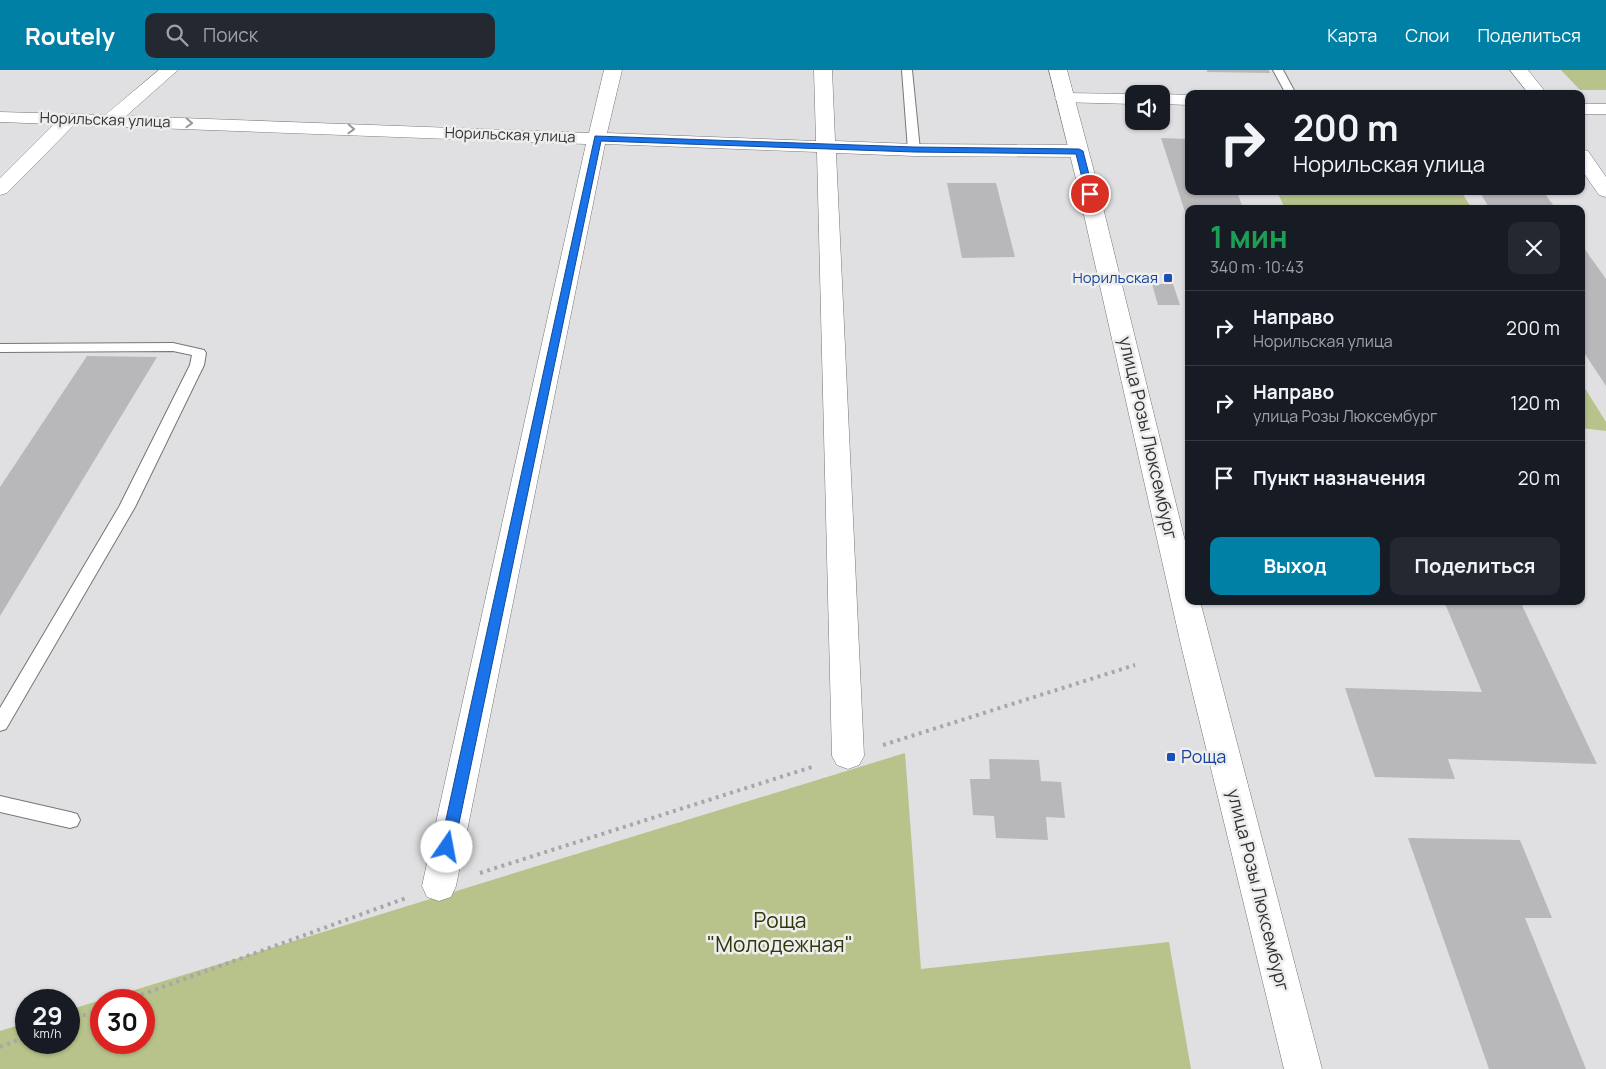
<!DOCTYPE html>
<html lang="ru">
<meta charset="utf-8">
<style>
:root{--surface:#171b24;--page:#242831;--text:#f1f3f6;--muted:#9ea1a6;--line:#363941;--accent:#0080a5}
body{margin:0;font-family:Manrope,sans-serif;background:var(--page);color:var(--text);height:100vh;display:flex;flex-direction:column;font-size:19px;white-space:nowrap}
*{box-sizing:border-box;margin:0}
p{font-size:16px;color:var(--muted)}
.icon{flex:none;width:28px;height:28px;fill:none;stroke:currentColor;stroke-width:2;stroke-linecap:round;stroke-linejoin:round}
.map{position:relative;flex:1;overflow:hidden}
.side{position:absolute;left:1185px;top:135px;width:400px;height:400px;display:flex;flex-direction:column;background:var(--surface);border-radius:10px;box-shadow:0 1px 4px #0004}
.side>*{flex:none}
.banner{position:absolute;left:1185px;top:20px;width:400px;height:105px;border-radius:10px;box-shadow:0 1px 4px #0004;background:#171b24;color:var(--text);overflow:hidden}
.fabs{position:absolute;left:1125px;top:15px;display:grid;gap:10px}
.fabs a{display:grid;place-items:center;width:45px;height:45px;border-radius:10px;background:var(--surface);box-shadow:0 1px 4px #0004;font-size:25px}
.speed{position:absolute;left:15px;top:919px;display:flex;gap:10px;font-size:25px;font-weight:700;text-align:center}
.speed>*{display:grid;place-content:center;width:65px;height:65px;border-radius:50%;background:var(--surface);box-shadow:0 1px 4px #0004;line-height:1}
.speed small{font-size:12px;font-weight:400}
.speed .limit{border:8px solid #d22;background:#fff;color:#111}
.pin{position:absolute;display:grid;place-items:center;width:42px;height:42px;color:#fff;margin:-21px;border:2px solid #fff;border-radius:50%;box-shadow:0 1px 5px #0007}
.me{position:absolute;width:55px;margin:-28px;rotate:12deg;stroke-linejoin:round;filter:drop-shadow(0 0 4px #0008)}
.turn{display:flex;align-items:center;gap:18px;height:105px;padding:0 25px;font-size:22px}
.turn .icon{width:65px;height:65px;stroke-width:2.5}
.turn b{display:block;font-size:35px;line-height:42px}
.round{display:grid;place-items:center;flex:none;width:52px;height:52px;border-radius:10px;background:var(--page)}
.overview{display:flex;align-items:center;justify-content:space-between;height:85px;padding:0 25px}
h1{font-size:30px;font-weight:700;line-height:38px;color:#1e9e55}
.button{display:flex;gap:10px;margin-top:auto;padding:10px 25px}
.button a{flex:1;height:58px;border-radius:10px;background:var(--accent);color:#fff;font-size:20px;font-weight:700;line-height:58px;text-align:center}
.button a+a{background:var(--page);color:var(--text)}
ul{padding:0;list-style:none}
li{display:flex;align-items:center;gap:15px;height:75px;padding:0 25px;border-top:1px solid var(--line)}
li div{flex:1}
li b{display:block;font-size:19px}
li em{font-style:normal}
header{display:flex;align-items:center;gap:30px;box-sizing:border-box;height:70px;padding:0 25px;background:var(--accent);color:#fff}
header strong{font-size:24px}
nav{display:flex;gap:28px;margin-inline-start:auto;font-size:18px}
.search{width:350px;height:45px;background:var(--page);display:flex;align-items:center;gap:12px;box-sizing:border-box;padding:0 18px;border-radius:10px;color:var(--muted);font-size:19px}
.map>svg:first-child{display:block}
.green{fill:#b7c38b}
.building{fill:#b8b7b9}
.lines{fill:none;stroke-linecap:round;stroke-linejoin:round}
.service-casing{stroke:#767677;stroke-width:2}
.minor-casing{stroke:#767677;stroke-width:1}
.tertiary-casing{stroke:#767677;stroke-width:1}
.secondary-casing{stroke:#767677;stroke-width:1}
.path{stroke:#a7a7a9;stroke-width:4;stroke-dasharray:3 4.5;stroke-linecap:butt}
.service{fill:#fff;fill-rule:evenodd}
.minor{fill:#fff;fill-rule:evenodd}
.tertiary{fill:#fff;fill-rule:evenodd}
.secondary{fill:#fff;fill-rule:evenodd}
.oneway{stroke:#99999a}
.route{fill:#1a73e8;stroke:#114b97}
.transit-dot{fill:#1a4fb4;stroke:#eeeeef;stroke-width:2}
.labels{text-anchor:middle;stroke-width:5;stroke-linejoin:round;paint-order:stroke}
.far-street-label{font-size:15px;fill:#333334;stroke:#eeeeef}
.far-transit-label{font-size:15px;fill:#164399;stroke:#eeeeef;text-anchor:end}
.street-label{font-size:18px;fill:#333334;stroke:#eeeeef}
.transit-label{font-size:18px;fill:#164399;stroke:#eeeeef;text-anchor:start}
.near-park-label{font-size:21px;fill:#2f3607;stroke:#eeeeef}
</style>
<header>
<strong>Routely</strong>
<div class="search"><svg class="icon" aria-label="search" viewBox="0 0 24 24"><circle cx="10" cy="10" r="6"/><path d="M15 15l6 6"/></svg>Поиск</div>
<nav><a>Карта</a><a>Слои</a><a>Поделиться</a></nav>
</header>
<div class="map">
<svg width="1606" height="999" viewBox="0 0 1606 999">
<rect width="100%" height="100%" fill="#e0e0e2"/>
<g class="green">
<polygon points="1561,0 1606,0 1606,20 1580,20"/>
<polygon points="1277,121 1461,121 1472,139 1285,139"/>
<polygon points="1581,312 1606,352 1606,361 1581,358"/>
<polygon points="905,683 921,899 1169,872 1191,999 0,999 0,961 26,953 26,972 69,972 69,940 101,930 101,972 144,972 144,930 102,930"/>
</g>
<g class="building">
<polygon points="1207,0 1269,0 1270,3 1207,2"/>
<polygon points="1161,68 1189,69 1189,121 1237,121 1243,139 1189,139 1189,142 1185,142"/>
<polygon points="947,113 996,113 1015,187 962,188"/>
<polygon points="1479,121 1543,121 1556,139 1490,139"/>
<polygon points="1581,174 1606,209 1606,316 1581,278"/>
<polygon points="1152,214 1173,214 1180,235 1158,235"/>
<polygon points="87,286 157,287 0,546 0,417"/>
<polygon points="1444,531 1520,531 1597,694 1448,689 1455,709 1375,707 1345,618 1482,622"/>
<polygon points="989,689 1039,690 1041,711 1061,712 1065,748 1046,747 1048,770 996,768 994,746 973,745 970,709 990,709"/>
<polygon points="1408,768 1520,770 1552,848 1525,848 1586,999 1489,999"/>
</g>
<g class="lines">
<defs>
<g id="service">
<polygon points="902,0 912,0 920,80 914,83 908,80"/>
<polygon points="1273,0 1283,0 1296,24 1286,24"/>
<polygon points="173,273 204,280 206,283 204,295 135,437 6,659 0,661 0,638 119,437 190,295 192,285 173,281 0,282 0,274"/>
<polygon points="0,726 70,742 77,744 80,750 77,756 70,758 0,742"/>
</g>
<g id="minor">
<polygon points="159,0 178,0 126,46 589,63 604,0 622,0 607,63 816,71 814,0 832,0 835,71 914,74 1079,75 1086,77 1088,81 1086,85 1079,87 914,86 836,83 864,686 859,695 848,699 837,695 832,686 817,82 605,74 456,816 451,827 439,831 427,827 422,816 586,74 74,55 7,123 0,125 0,108 54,54 0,52 0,42 105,45"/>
<polygon points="1510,0 1528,0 1547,24 1529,24"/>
<polygon points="1581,79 1588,81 1606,107 1606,127 1599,125 1581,99"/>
</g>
<g id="tertiary">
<polygon points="1064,23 1134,24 1134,34 1058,32 1055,28 1058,24"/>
<polygon points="1161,24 1189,25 1189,35 1161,34"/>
<rect x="1581" y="34" width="25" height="10"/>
</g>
<polygon id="secondary" points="1049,0 1067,0 1095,105 1189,487 1189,531 1200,531 1322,999 1284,999 1181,575 1075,105"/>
</defs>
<use href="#service" class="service-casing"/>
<use href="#minor" class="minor-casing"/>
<use href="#tertiary" class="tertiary-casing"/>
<use href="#secondary" class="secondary-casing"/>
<g class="path">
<polyline points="883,675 1135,595"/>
<polyline points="480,803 815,696"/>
<polyline points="127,930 406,828"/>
<polyline points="69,951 101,939"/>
<polyline points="0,977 26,967"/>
</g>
<use href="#service" class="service"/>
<use href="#minor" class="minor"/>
<use href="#tertiary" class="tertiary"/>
<use href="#secondary" class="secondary"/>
</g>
<defs><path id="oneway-chevron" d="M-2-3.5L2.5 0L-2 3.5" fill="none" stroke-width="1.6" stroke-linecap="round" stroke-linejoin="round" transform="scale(1.25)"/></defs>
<g class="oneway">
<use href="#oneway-chevron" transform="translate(189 53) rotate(2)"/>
<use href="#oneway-chevron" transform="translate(351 59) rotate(2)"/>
</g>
<polygon class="route" points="595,66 914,77 1079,79 1083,81 1094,124 1090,126 1086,124 1076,84 914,82 601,71 454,777 452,781 447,783 442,781 440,777"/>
<g class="transit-dot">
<rect x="1163" y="203" width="10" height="10" rx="2.5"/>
<rect x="1166" y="682" width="10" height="10" rx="2.5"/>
</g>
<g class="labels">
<g class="far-street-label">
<text transform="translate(105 50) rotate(2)" y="5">Норильская улица</text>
<text transform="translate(510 65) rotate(2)" y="5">Норильская улица</text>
</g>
<g class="far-transit-label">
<text x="1158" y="213">Норильская</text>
</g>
<g class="street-label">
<text transform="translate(1148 368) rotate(77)" y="6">улица Розы Люксембург</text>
<text transform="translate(1258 820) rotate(76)" y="6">улица Розы Люксембург</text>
</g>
<g class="transit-label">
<text x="1181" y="693">Роща</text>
</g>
<g class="near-park-label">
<text x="780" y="858">Роща<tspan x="780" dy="24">"Молодежная"</tspan></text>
</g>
</g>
</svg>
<div class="fabs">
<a><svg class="icon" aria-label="sound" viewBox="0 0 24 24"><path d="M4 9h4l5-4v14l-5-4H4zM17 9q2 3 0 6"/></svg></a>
</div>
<div class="speed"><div>29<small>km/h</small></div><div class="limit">30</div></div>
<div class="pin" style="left:1090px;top:124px;background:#d93025"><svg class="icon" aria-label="arrive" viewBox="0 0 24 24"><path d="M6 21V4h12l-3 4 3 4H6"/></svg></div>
<svg class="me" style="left:447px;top:777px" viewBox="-20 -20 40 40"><circle r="19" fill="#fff"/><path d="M0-13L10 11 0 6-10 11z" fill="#1a73e8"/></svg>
<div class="banner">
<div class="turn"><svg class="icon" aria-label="right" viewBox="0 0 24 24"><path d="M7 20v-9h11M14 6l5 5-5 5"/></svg><div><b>200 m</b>Норильская улица</div></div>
</div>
<section class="side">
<div class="overview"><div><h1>1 мин</h1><p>340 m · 10:43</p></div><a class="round"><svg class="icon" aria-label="close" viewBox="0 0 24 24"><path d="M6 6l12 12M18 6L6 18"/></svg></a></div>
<ul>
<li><svg class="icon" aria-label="right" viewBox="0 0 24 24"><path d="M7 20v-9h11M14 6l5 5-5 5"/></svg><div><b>Направо</b><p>Норильская улица</p></div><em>200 m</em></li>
<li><svg class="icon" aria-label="right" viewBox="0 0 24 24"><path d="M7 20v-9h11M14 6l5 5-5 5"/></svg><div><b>Направо</b><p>улица Розы Люксембург</p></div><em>120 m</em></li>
<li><svg class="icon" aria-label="arrive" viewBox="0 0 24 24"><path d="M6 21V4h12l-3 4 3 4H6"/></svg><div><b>Пункт назначения</b></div><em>20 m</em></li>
</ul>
<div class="button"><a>Выход</a><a>Поделиться</a></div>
</section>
</div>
